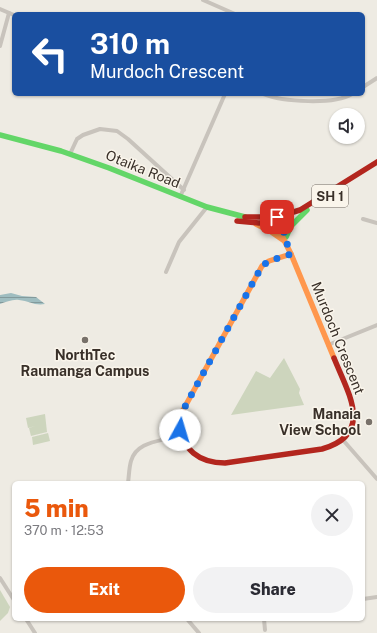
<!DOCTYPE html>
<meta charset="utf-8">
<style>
:root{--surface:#fff;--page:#f2f2f3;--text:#2b2b33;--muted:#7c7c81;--accent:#ea580c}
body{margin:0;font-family:"Public Sans",sans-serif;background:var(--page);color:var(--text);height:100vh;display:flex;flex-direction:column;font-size:15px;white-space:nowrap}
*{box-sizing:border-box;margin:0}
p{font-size:13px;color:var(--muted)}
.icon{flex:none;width:22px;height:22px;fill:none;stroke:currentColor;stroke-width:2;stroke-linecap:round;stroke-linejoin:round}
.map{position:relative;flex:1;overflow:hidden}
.panel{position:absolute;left:12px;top:481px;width:353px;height:140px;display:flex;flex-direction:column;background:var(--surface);border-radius:6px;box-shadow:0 1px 3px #0004}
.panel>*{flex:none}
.guide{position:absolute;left:12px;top:12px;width:353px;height:84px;border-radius:6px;box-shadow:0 1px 3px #0004;background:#1a4fa0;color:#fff;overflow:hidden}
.controls{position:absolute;left:329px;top:108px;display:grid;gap:8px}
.controls a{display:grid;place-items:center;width:36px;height:36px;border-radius:50%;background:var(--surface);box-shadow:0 1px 3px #0004;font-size:20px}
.pin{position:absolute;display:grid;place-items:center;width:34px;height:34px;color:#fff;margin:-17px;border-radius:8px;box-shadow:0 2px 6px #0006}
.me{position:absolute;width:44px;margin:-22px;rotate:6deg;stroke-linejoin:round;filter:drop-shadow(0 0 3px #0008)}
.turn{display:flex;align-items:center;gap:14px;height:84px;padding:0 12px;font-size:18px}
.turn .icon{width:52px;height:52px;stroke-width:2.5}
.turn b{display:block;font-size:28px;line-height:34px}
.round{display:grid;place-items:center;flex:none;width:42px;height:42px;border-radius:21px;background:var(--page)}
.summary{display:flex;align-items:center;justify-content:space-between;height:68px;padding:0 12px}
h1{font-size:24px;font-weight:800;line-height:30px;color:var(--accent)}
.button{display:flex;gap:8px;margin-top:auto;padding:8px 12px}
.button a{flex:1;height:46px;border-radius:24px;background:var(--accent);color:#fff;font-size:16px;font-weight:800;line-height:46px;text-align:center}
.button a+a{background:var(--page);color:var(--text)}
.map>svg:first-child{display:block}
.green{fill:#cdd5bd}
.water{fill:url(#water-rules)}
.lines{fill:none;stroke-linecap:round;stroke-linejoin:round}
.street{stroke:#c8c3bc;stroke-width:4}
.fast{stroke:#63d668;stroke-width:5.5}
.slow{stroke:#ff974d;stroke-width:5.5}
.jam{stroke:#b3261e;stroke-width:5.5}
.route{stroke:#1a73e8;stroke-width:7;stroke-dasharray:0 12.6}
.poi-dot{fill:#78716a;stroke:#faf5eb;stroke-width:1.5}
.labels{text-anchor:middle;stroke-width:3;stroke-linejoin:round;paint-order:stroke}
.shield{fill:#faf5eb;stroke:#736b63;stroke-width:1}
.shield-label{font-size:13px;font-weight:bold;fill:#393029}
.street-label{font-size:14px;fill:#393029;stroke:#faf5eb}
.poi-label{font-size:14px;font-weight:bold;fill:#393029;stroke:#faf5eb}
</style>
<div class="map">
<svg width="377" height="633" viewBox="0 0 377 633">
<defs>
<pattern id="water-rules" width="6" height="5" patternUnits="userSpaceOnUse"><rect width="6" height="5" fill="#9fbdc0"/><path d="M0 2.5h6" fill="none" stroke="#839a9c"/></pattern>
</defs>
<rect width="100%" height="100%" fill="#eeebe3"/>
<g class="green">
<polygon points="284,358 300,389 299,393 304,405 231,415 256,371 270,378"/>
<polygon points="45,414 47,432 31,436 29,428 35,426 28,428 26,418"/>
<polygon points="48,433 50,441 33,445 32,437"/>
<polygon points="0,590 10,607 8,613 0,621"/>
</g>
<path class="water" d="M 11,293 L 22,296 L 36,297 L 45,304 C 35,306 29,301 19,300 C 13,299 6,302 0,304 L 0,295 Z"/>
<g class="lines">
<g class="street">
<polyline points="203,0 235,14"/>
<polyline points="0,9 14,15"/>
<polyline points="0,46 9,13"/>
<polyline points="363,87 377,78"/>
<path d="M 263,94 C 283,102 334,105 352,94"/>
<polyline points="70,154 77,139 83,135 100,129 117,131 128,139 184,190"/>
<polyline points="180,197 225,94"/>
<polyline points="363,219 377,223"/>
<polyline points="279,221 285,237"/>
<polyline points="166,272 179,242 207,207"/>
<polyline points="328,345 377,325"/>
<polyline points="343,440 377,479"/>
<path d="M 128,483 C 129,476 129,468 131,461 C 137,439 166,442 182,434"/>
<polyline points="0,578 14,600"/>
<polyline points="363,599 377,597"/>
<polyline points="26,619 35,633"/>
<polyline points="187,619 199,633"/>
<polyline points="264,619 265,630"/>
</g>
<g class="fast">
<polyline points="0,135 61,151 109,168 207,207 245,217"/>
<polyline points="286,237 291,226 307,210"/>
</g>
<g class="slow">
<polyline points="277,218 276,224 291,254 334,358"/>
<polyline points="256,224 270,231 283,240"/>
<polyline points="180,423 182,412 262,266 269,261 291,254"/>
</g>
<g class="jam">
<polyline points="245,217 277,217 300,210 377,162"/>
<polyline points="237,221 259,223 280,221"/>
<path d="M 180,423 C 181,450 200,463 225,463 L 322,449 C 375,434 348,393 334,358"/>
</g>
</g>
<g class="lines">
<path class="route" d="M 180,430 L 180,421 L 182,412 L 262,266 L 269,261 L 291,254 C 285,242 285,228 277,217"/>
</g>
<g class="poi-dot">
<circle cx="85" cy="340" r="4"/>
<circle cx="369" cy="422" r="4"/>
</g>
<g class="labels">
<rect class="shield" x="312" y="185" width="36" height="22" rx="3"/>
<g class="shield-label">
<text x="330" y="201">SH 1</text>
</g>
<g class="street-label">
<text transform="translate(143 169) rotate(22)" y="5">Otaika Road</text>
<text transform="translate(338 338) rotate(68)" y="5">Murdoch Crescent</text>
</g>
<g class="poi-label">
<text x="85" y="360">NorthTec<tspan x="85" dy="16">Raumanga Campus</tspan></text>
<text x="361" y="419" text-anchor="end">Manaia<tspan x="361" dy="16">View School</tspan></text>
</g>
</g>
</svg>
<div class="controls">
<a><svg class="icon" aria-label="sound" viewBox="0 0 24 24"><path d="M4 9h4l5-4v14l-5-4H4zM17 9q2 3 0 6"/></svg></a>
</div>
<div class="pin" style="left:277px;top:217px;background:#d93025"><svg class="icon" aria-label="arrive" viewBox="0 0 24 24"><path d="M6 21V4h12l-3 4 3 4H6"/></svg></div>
<svg class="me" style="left:180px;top:430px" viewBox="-20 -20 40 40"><circle r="19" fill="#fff"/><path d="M0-13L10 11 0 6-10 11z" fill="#1a73e8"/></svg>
<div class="guide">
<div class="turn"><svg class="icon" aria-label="left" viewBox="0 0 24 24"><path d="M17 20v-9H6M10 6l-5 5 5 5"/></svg><div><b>310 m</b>Murdoch Crescent</div></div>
</div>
<section class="panel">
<div class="summary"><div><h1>5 min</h1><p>370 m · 12:53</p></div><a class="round"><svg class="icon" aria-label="close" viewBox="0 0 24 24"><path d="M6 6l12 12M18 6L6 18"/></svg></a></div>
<div class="button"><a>Exit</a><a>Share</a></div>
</section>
</div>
